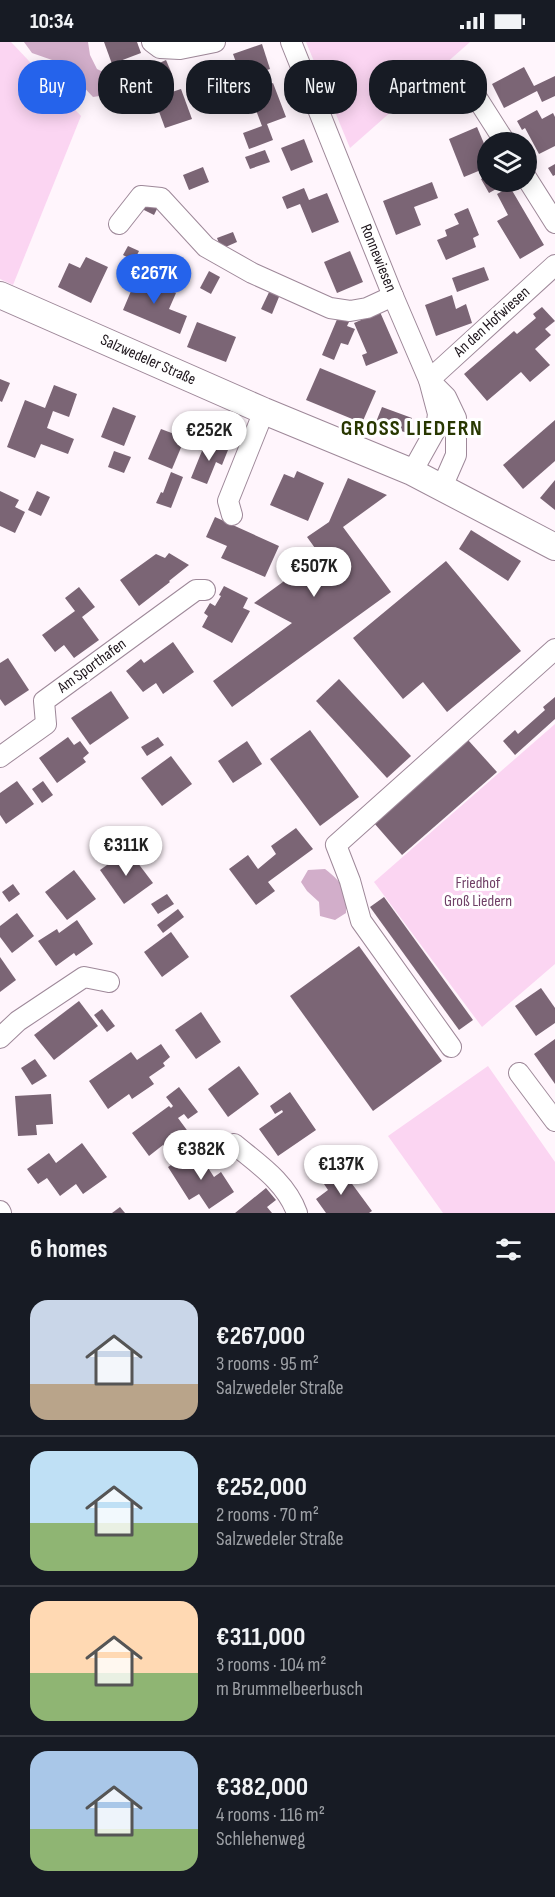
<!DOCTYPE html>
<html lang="en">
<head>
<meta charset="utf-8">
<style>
  body { margin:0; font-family:"Sofia Sans Condensed",sans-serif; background:#20242c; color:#f1f3f6; height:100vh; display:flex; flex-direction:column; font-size:22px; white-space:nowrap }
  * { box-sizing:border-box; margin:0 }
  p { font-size:20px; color:#9ea1a6 }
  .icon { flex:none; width:33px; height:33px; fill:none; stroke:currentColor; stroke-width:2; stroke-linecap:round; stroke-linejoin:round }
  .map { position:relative; height:1171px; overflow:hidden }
  .sheet { display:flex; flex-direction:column; background:#171b24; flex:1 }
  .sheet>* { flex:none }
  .banner { position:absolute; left:18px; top:18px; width:519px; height:54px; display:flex; gap:12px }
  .tools { position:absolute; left:477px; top:90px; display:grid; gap:12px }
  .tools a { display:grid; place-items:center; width:60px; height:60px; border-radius:50%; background:#171b24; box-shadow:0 3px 15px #0003; font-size:30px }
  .price { position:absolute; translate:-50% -51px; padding:0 14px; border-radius:21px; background:#fff; color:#222; font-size:20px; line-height:39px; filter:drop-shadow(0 2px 3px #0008) }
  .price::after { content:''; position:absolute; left:50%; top:36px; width:18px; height:14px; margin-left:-9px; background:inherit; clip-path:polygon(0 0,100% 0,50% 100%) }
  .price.active { background:#2563eb; color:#fff }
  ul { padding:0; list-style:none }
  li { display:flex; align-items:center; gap:18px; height:150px; padding:0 30px }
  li+li { border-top:2px solid #363941 }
  li span { display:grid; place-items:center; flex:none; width:168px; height:120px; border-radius:18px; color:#555 }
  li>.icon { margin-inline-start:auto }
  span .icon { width:72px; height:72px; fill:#fffc; stroke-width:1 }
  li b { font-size:26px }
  h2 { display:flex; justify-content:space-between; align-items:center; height:72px; padding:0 30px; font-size:26px }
  .chip { padding:0 21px; border-radius:24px; background:#171b24; box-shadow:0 3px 15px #0003; font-size:21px; line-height:54px }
  .chip.active { background:#2563eb; color:#fff }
  .status { display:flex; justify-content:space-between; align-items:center; height:42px; padding:0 30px; background:#171b24; direction:ltr }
  .status svg { height:16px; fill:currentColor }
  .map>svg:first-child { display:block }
</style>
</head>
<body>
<div class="status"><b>10:34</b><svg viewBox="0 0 49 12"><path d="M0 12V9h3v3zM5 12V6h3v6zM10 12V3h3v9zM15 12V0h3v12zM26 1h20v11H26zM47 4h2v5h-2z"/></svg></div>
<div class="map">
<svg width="555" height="1171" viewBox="0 0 555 1171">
  <rect width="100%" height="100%" fill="#fff5fc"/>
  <g fill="#fbd5f2">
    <path d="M0,0h11l70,74 -68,169 -13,-6z"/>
    <path d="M306,0h164l-120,106z"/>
    <path d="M555,682v240l-73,63 -108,-145z"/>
    <path d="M488,1024l67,96v51h-112l-55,-77z"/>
  </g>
  <g fill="#d2aeca">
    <path d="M24,0h64l2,13 7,14 8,4h14l2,10 -8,11 -20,3 -14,-15 -23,-14 -4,-8 -20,-7z"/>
    <path d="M325,827c18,14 22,21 21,44l-11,7 -15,-4 -1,-14 -12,-11 -6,-9 7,-12z"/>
  </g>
  <g fill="#7b6575">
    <path d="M104,0h33l4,11 -29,11z"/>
    <path d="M262,2l8,25 -28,10 -9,-25z"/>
    <path d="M166,18l6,14 -22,10 -6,-14z"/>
    <path d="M524,25l10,19 21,-10v20l-13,6 -5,-11 -33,17 -12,-24z"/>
    <path d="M273,41l13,34 -19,7 6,16 -24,9 -6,-16 19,-7 -13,-34z"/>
    <path d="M191,43l15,10 -5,7 -15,-10z"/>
    <path d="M181,47l11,30 -27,9 -11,-30z"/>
    <path d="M537,68l5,9 11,-6 2,4v29l-16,8 -14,-26 -3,2 -5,-9z"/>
    <path d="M477,85l11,26v14l-24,10 -15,-38z"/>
    <path d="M304,97l9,23 -22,9 -10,-23z"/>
    <path d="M265,108l5,12 -20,7 -5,-12z"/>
    <path d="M555,122v11l-2,1 -5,-8z"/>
    <path d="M203,125l6,15 -20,8 -6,-15z"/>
    <path d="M488,133v7h21l-20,11 -8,-14z"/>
    <path d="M432,140l6,16 -24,9 7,18 -25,10 -13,-34z"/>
    <path d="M510,145l34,58 -24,14 -23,-38 11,-6 -11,-21z"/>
    <path d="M304,146l5,12 18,-7 12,29 -27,11 -12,-29 -13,5 -5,-12z"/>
    <path d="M147,157l12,6 -5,10 -12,-6z"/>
    <path d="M468,166l11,27 -6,3 3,9 -30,13 -9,-20 10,-4 -2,-6 14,-6 -5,-10z"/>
    <path d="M233,190l4,10 -16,7 -4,-11z"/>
    <path d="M128,204l11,5 -5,10 -11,-6z"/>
    <path d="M350,209l13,31 -26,11 -13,-31z"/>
    <path d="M86,215l22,10 -17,36 -33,-16 11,-24 11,5z"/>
    <path d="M484,225l5,13 -32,12 -5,-14z"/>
    <path d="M209,229l11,6 -9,17 -11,-6z"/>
    <path d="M137,235l39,16 -7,16 18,7 -7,18 -57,-24z"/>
    <path d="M271,246l10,4 -9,22 -11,-5z"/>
    <path d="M452,253l4,14 10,-5 6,19 -36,13 -11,-31z"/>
    <path d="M542,265l13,14 -10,8 6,6 -16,14 15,16 -20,17 -9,-10 -34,29 -23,-27 50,-43 3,3 19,-16 -3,-4z"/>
    <path d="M380,270l18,41 -32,13 -4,-11 5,-2 -13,-30z"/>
    <path d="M338,275l11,5 -2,4 8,3 -7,16 -7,-2 -7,17 -12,-5z"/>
    <path d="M197,280l39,15 -10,25 -39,-15z"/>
    <path d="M320,326l56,23 -14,32 -56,-23z"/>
    <path d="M0,337l10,4 -8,19 -2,-1z"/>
    <path d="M54,343l23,9 -8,23 -16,-6 -6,17 27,11 -6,15 -27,-10 -6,14 -28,-11 18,-47 20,8z"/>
    <path d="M113,365l23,9 -12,30 -23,-9z"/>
    <path d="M382,365l30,11 -5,15 -31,-11z"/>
    <path d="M555,378v41l-32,28 -20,-24z"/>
    <path d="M161,387l24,9 -13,31 -24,-10z"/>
    <path d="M206,399l22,9 -6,15 -6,-3 -9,22 -16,-6z"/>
    <path d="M114,409l17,6 -7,16 -16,-6z"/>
    <path d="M297,429l27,12 -16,38 -38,-16 14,-31 10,4z"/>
    <path d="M171,430l12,5 -12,31 -15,-5 5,-11 2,1z"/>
    <path d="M348,436l39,17 -44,32 48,65 -159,115 -19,-26 79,-58 -38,-20 66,-48 -13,-18 22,-15z"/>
    <path d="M555,438v30l-15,-12z"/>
    <path d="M0,449l19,9 -4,7 10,5 -10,21 -15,-7z"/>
    <path d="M37,449l13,6 -9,19 -13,-6z"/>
    <path d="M215,475l64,29 -14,31 -44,-19 6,-12 -21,-9z"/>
    <path d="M471,488l50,31 -13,20 -49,-32z"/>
    <path d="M169,511l20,12 -20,16 1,1 -31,24 -19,-26 36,-26 9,4z"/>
    <path d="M446,519l75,90 -74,61 -24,-30 -20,17 -50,-61z"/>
    <path d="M224,544l24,12 -5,10 7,3 -18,32 -30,-16 6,-11 -4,-3 6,-10 5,3 6,-10 -2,-1z"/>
    <path d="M79,545l16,20 -13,10 17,23 -25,18 -10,-13 -9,7 -13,-17 33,-24 -10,-13z"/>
    <path d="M173,600l21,30 -31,22 -7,-11 -13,9 -17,-21 15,-12 3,4z"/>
    <path d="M8,616l21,32 -24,16 -5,-7v-36z"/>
    <path d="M339,637l72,77 -24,22 -71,-77z"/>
    <path d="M111,649l18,27 -39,27 -19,-27z"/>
    <path d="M555,655v22l-40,36 -12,-14 12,-11 3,4 27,-24 -2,-3z"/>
    <path d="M310,688l49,67 -39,29 -50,-67z"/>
    <path d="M68,695l6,8 6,-4 9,12 -6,5 3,4 -29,21 -18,-25z"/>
    <path d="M158,695l6,8 -17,11 -6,-9z"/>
    <path d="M468,698l29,32 -95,83 -28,-32z"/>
    <path d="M247,699l15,23 -29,19 -15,-22z"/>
    <path d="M171,714l21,28 -30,22 -21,-28z"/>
    <path d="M17,739l17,23 -28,20 -6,-9v-22z"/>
    <path d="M43,739l10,14 -11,8 -10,-14z"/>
    <path d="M296,786l17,21 -45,33 7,9 -19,14 -27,-36 19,-14 10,14 18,-15 -5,-8z"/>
    <path d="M128,808l25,33 -29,21 -24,-34z"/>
    <path d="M74,828l22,29 -29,21 -22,-28z"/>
    <path d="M13,842l7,10 -11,8 -7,-10z"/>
    <path d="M167,852l7,10 -16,10 -7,-10z"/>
    <path d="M384,855l89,123 -14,10 -89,-123z"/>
    <path d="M178,867l6,8 -21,16 -6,-8z"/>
    <path d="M17,871l17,23 -22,17 -12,-16v-11z"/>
    <path d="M77,878l16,24 -17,12 -2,-3 -18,13 -18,-25 19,-12 2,4z"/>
    <path d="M171,890l18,25 -27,20 -18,-25z"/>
    <path d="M359,904l83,115 -69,50 -83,-115z"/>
    <path d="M0,915l16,23 -16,12z"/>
    <path d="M541,946l14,20v15l-19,13 -21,-30z"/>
    <path d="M79,959l19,25 -44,34 -20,-25z"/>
    <path d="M102,967l13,17 -8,6 -13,-17z"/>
    <path d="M201,970l20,30 -25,17 -21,-29z"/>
    <path d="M555,997v45l-21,-30z"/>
    <path d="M161,1002l9,13 -7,6 2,3 -16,11 5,7 -22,15 -3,-5 -21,15 -19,-28 42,-29 6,8z"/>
    <path d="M35,1017l12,17 -15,9 -11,-17z"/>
    <path d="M239,1024l20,28 -31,23 -20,-28z"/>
    <path d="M179,1045l19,25 -10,7 -4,-5 -6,4 14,19 -23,17 -6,-9 -14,11 -17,-23 37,-27 2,2 2,-2 -7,-9z"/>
    <path d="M290,1050l26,38 -38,26 -19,-27 24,-17 -1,-2 -7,4 -5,-8z"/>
    <path d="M51,1052l2,30 -17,1 1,10 -19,1 -3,-40z"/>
    <path d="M82,1101l25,34 -24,17 -7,-10 -16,12 -13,-18 -9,6 -11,-15 22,-16 7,10z"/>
    <path d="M186,1113l5,9 10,-7 13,20 7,-5 13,20 -25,17 -10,-15 -10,6 -21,-33z"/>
    <path d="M337,1124l5,8 -8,6 3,4 10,-7 25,34 -3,2h-43l-10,-14 12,-9 -8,-12z"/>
    <path d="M266,1146l10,12 -9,7 5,6h-37z"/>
    <path d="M120,1165l5,6h-13z"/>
  </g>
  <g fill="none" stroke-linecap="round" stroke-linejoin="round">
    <g stroke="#9e8899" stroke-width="22">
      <g id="minor">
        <path d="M152,0l8,6 20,1 35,-7"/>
        <path d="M291,0l102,254 36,84 9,34 -2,15 -24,43"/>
        <path d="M475,53l30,47"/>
        <path d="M526,135l29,46"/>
        <path d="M119,182l22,-28 20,2 45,49 46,26 78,35 20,3 17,-3 26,-12"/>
        <path d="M429,338l126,-115"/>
        <path d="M433,342l13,13 10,21v37l-14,32"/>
        <path d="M232,473l-4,-14 36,-90"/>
        <path d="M0,715l46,-33 -2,-23 152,-111h9"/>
        <path d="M0,996l18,-17 66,-44 25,5"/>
        <path d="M451,1005l-90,-126 -11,-40 -14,-36 219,-196"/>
        <path d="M519,1031l36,48"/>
        <path d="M234,1102c24,20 52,38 63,69"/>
        <path d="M0,1169l1,2"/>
      </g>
    </g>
    <g stroke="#9e8899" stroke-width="28">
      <path id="major" d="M0,253l264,116 148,61 143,75"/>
    </g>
    <use href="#minor" stroke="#fff" stroke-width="20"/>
    <use href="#major" stroke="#fff" stroke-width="26"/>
  </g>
  <g text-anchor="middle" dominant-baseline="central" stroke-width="6" stroke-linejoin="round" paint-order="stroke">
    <g font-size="16" fill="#1d151b" stroke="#fff">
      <text transform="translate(378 216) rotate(68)">Ronnewiesen</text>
      <text transform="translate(492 280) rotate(-42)">An den Hofwiesen</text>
      <text transform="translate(148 318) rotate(24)">Salzwedeler Straße</text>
      <text transform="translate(92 624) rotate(-36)">Am Sporthafen</text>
    </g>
    <g font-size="16" fill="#704067" stroke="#fff">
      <text x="478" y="841">Friedhof<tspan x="478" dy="18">Groß Liedern</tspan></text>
    </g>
    <g font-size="22" font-weight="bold" letter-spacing="1.5" fill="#283700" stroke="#fff">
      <text x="412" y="386">GROSS LIEDERN</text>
    </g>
  </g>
</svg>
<div class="tools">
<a><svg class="icon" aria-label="layers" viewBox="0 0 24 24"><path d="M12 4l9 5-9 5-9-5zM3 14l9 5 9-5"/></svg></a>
</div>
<b class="price active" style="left:154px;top:263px">€267K</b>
<b class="price" style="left:209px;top:420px">€252K</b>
<b class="price" style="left:314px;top:556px">€507K</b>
<b class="price" style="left:126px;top:835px">€311K</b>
<b class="price" style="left:201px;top:1139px">€382K</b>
<b class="price" style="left:341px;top:1154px">€137K</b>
<div class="banner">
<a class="chip active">Buy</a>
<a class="chip">Rent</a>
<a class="chip">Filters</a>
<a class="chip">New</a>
<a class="chip">Apartment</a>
</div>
</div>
<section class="sheet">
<h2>6 homes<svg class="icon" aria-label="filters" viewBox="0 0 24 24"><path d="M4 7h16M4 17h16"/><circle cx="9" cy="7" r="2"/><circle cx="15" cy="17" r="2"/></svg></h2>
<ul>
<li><span style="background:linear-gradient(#c9d6e8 70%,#b9a48a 0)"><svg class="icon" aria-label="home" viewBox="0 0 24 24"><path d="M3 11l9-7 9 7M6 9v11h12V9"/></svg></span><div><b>€267,000</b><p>3 rooms · 95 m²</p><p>Salzwedeler Straße</p></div></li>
<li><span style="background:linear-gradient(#bfe0f5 60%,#8fb573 0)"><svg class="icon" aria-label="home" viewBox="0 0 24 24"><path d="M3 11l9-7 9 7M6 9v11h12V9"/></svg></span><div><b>€252,000</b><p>2 rooms · 70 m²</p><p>Salzwedeler Straße</p></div></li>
<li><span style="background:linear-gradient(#ffd9b3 60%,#8fb573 0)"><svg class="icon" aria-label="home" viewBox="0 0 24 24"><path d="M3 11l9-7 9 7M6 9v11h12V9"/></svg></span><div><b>€311,000</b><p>3 rooms · 104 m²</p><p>m Brummelbeerbusch</p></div></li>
<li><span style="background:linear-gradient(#a9c7e8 65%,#8fb573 0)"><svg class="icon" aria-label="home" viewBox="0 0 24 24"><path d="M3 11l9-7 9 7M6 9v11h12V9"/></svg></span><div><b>€382,000</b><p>4 rooms · 116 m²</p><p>Schlehenweg</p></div></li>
</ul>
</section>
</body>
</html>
